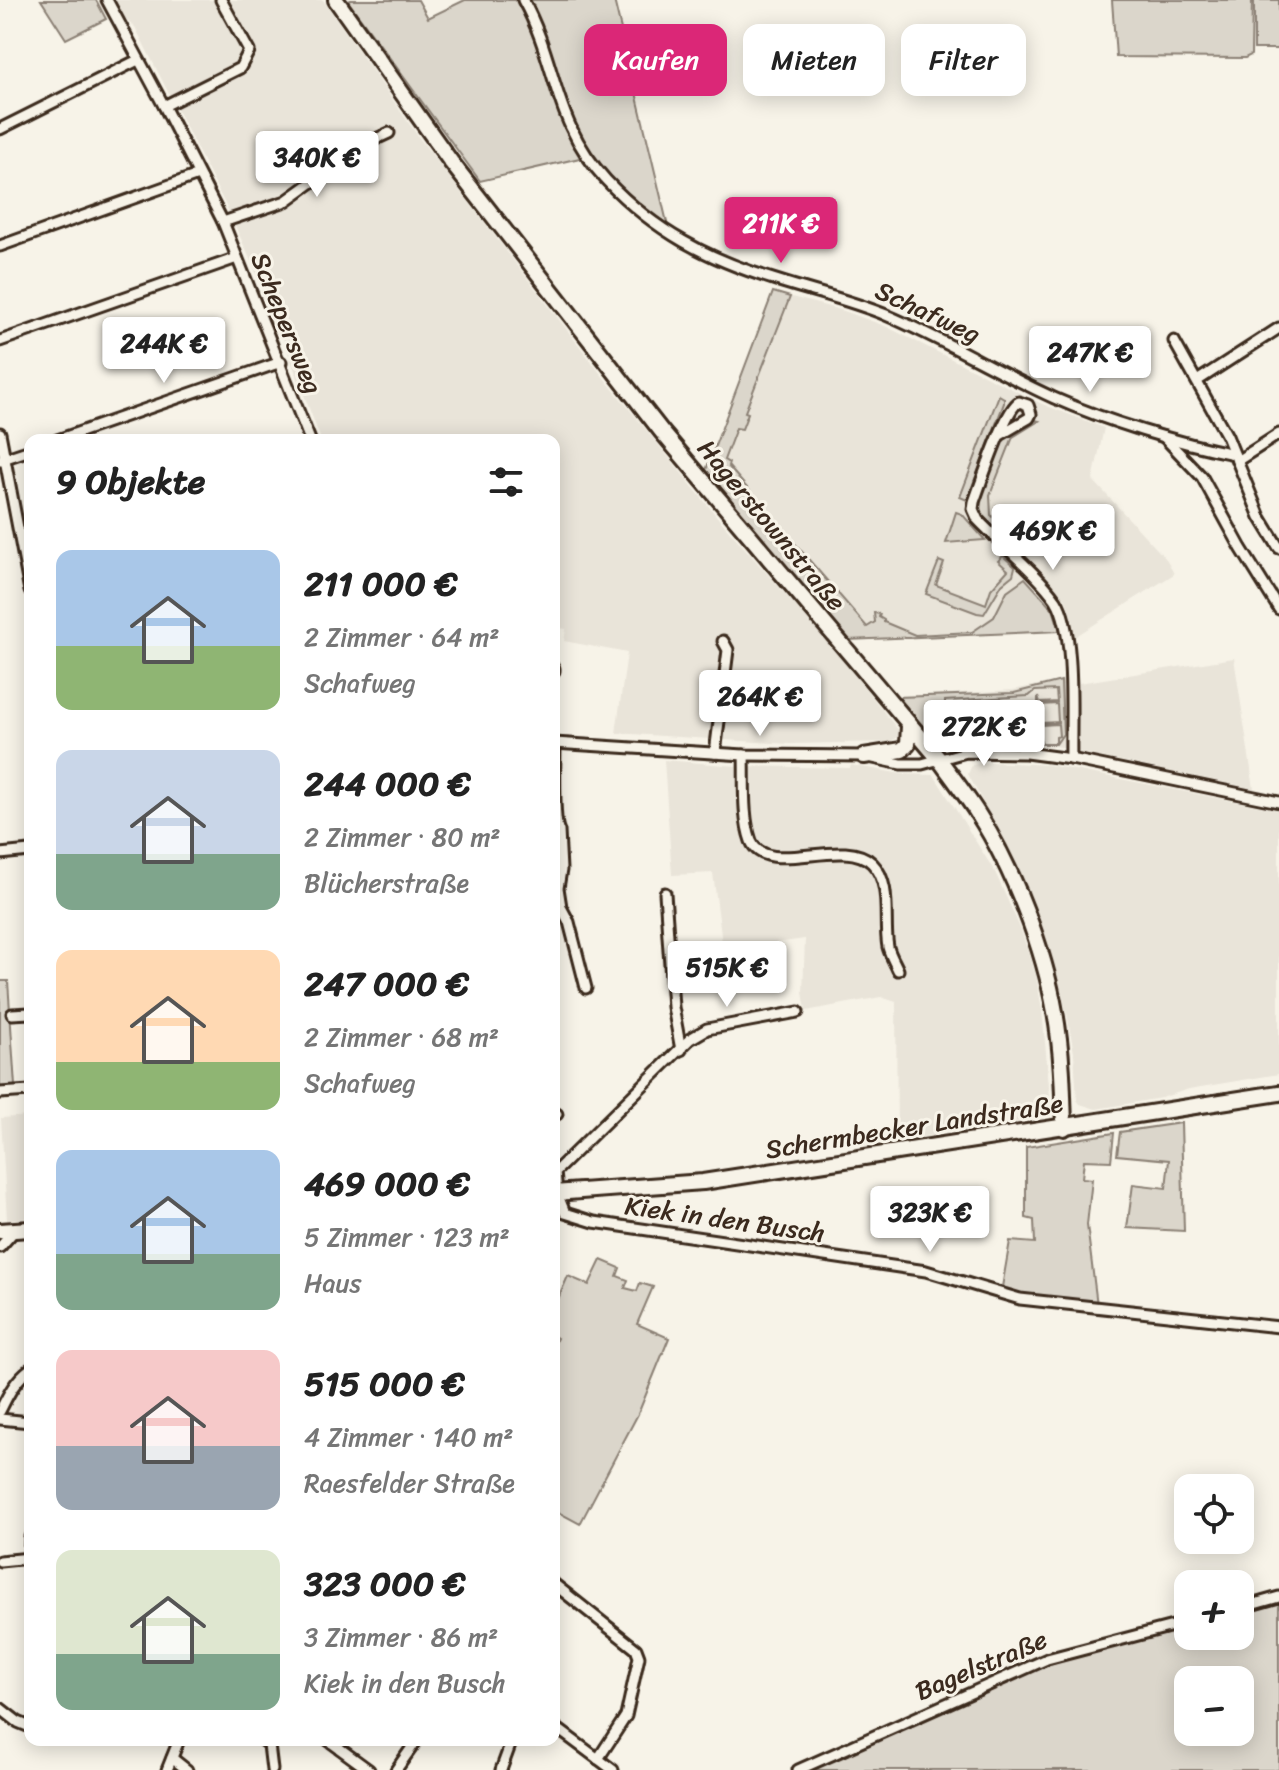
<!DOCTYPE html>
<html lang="de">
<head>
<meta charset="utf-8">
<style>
  body { margin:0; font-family:Sriracha,sans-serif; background:#f6f6f6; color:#222; height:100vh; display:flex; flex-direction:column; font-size:30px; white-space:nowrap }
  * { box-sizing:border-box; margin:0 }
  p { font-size:26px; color:#767676 }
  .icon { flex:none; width:44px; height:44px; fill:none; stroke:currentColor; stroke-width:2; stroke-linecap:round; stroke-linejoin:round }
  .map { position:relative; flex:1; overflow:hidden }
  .panel { position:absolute; left:24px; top:434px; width:536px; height:1312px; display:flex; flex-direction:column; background:#fff; border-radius:16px; box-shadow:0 4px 20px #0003 }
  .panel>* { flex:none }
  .hud { position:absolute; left:584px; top:24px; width:574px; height:72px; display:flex; gap:16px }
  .controls { position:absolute; left:1174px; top:1474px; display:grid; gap:16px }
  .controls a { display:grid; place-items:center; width:80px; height:80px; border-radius:16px; background:#fff; box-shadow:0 4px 20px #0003; font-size:40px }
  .price { position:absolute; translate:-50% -68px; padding:0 18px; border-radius:8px; background:#fff; color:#222; font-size:26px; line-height:52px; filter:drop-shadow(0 2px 4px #0008) }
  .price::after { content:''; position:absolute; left:50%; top:48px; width:24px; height:18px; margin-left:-12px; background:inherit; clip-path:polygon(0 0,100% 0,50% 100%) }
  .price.current { background:#db2777; color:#fff }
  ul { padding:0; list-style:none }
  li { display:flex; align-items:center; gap:24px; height:200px; padding:0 32px }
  li span { display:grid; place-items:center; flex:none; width:224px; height:160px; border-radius:16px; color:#555 }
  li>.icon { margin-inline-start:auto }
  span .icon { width:96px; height:96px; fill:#fffc; stroke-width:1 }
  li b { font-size:34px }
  h2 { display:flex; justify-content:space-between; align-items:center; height:96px; padding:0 32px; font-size:34px }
  .pill { padding:0 28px; border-radius:16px; background:#fff; box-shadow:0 4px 20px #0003; font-size:28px; line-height:72px }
  .pill.current { background:#db2777; color:#fff }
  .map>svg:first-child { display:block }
</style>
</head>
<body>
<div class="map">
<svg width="1279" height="1770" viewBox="0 0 1279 1770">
  <rect width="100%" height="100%" fill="#f7f3e8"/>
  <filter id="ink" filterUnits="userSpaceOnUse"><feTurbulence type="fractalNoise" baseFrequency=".0125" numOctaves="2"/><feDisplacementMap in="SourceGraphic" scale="16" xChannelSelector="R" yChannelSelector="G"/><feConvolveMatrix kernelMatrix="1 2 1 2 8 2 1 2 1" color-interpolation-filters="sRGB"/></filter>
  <g filter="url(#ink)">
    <g fill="#e9e4d9">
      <path d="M115,0h208l97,139 188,244 111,136 118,134 62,78 -1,6 -8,5 -100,2 -174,-11 11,-80 -63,-12 2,-12 -12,-2v-187h-233l-53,-141 -40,-89 -93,-183 -12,-11z"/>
      <path d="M773,292l71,19 41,15 157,78 62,24 -11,52 74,80 7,14 -101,64 -3,-26 -4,-12 -27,-32 -32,23 -13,26 -22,15 -120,6 -146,-168z"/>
      <path d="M1234,658l20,131 -191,-40v-2l-87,-7 -36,5 -42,-48 115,-7 65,-13 1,6z"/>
      <path d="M664,760l73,6 113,2 1,-3 51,9 32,1 61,97 26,58 15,45 6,35 8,86 -2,14 -6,6 -14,4 -131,21 -1,-139 -15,-5 -75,14 -3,-19 2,-53 -82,11 -10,-77 -41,2z"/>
      <path d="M990,762l59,3 230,45v264l-90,15 -28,9 -65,11 -16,-5 -3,-4 -3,-47 -7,-39 -21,-75 -25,-65 -53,-100 4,-9z"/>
      <path d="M30,1116v102l-23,2 -6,-102z"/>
    </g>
    <g fill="#dbd6cb" stroke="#8b8074" stroke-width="2" fill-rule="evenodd">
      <path d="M41,0h55l10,19 -40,20z"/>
      <path d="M351,0h67l10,18 37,-18h55l11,20 53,137 -104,24 -132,-180z"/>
      <path d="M525,0h89l55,231c-29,-23 -60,-47 -81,-76 -28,-38 -46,-110 -63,-155z"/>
      <path d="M1112,0h140l-1,55 -6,3 -129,-1z"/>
      <rect x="1254" y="0" width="25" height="49"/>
      <path d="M773,292l17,5 -45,115 3,1 -6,16 -6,-1 -12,32 5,3 -1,3 139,161 8,-5 -1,-9 6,1 -1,3 5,3v2l31,13 57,-3 22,-15 13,-26 18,-13 28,31 7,22 -213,9 -141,-170z"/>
      <path d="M999,395l5,3v5l-37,97 -7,-3z"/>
      <path d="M1035,420l4,1 -26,16 -23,58 1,20 11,10 -8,6 -14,-19 2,-19 18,-48 7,-9 21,-10z"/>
      <path d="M956,512l6,2 23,26 -39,3z"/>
      <path d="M1003,556l12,11 -2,8 -11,9 -18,30 -7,-1 -51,-19 13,-33 5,2 -8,22 50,19 5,-15 17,-19 -10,-9z"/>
      <path d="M1061,681l2,53 -7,10h-17l1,-6 2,5h14v-6l3,-1 -1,-12 -17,1 -2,5 -1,-13 3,6 17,-1 -1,-18 -17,1 -2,6v-14l2,6 17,-1 -1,-12 -21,1 -6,5 -84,5v19h10l2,2 -4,3 6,9 7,-2v6h17l1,-6h2l1,6 17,-1v-6h2l1,6 17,-1 1,-6h3l1,13 -53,-3 -39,5 -39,-48 116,-4z"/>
      <path d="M0,981h8l7,105 -15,1z"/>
      <path d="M1181,1123l3,108 -57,-3 6,-44 33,4 3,-28 -52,-5 3,-23z"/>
      <path d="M1114,1133l-3,28 -27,-1 -2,18 10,1 -5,46 10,80 -96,-12 9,-52 25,2 -1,-23 -8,-2v-71z"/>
      <path d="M601,1260l19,8 -3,8 11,4 -3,8 12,3 3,-8 13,4 -16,37 32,14 -31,76 -58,110 -26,-14v-166l3,-6 -3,-2v-28l14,-32 21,9z"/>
      <path d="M1279,1602v168h-473l223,-98 50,-17 109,-29v10h52v-24zM1188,1680h52v52h-52z"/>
    </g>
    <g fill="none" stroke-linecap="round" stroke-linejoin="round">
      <g stroke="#3b2a1e" stroke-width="15">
        <g id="street">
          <path d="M107,0l57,106 59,116 87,218"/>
          <path d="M523,0c35,63 29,122 83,180 49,52 102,79 170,100 37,12 74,20 110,35 57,24 111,57 168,83 52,23 124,45 180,56"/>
          <path d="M164,106l76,-38 9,-17 -28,-51"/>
          <path d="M0,129l138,-69"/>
          <path d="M223,222l63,-21 29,-21 7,-16 67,-31"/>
          <path d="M0,246l198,-71"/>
          <path d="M0,341l237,-83"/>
          <path d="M1174,341l53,95 33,81 19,31"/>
          <path d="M1197,381l82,-53"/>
          <path d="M0,433l30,158"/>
          <path d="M1000,435l29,-17 2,-4 -3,-9 -9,-3c-14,7 -38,81 -45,100l-1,7 5,11c23,24 60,54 78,80 20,32 14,119 15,159"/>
          <path d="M1164,437l38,40 39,71 38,61"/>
          <path d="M57,440l224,-78"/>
          <path d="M0,460l30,-10"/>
          <path d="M1237,461l42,-27"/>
          <path d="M554,668v3"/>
          <path d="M554,743l190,12 120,1 37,8h21l44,-12 60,1 45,6 208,43"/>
          <path d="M555,743c0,17 -2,78 4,88l2,39 -3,18 3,19 8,15 17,66"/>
          <path d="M715,753l13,-103 -5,-9"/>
          <path d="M744,755c1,26 -2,61 7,86 15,37 93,-6 121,22 21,21 11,58 16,84 2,8 7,16 10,23"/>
          <path d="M0,854l30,-3"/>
          <path d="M665,893l8,114 8,43"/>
          <path d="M798,1012l-91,17 -17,10 -135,133 2,21 8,20 29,9 332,49 94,28 259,28"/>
          <path d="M12,1014l18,-1"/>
          <path d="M0,1093l30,-2"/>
          <path d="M554,1114h3"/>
          <path d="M0,1247l15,-17"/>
          <path d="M0,1411c8,-16 15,-31 30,-42"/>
          <path d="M0,1419l30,3"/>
          <path d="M29,1558l1,-21"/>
          <path d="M0,1561l30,-3"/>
          <path d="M554,1584l82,65 3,8 -13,59 -28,43"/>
          <path d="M1240,1608l39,-11"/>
          <path d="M0,1708l18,14 12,5"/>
          <path d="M554,1726l59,44"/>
          <path d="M263,1740l6,5 3,25"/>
          <path d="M328,1740l41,30"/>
          <path d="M172,1758l15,12"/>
          <path d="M167,1770l12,-30"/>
          <path d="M396,1770l21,-30"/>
          <path d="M501,1770l11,-30"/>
          <path d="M798,1770l249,-111 141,-37"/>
        </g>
      </g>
      <g stroke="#3b2a1e" stroke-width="20">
        <g id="primary">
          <path d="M336,0l115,162 211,270 277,327c13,18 27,36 39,55 35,54 66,135 77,198 7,38 8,77 9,116"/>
          <path d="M864,756l38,-6 6,-6 1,-18"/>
          <path d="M554,1193l149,-11 576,-89"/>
          <path d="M0,1231l30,-2"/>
        </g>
      </g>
      <use href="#street" stroke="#f7f3e8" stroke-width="9"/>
      <use href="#primary" stroke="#f7f3e8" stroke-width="14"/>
    </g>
  </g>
  <g text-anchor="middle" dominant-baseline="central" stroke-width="6" stroke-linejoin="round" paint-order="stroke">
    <g font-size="26" fill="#3b2a1e" stroke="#f7f3e8">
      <text transform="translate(928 312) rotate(25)">Schafweg</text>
      <text transform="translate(287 323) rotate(68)">Schepersweg</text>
      <text transform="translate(772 525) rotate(50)">Hagerstownstraße</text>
      <text transform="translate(914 1126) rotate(-9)">Schermbecker Landstraße</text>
      <text transform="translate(725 1219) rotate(8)">Kiek in den Busch</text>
      <text transform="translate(981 1665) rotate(-23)">Bagelstraße</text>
    </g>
  </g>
</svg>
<div class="controls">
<a><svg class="icon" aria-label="locate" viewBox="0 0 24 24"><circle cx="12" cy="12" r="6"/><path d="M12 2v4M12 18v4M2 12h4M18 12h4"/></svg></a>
<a>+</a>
<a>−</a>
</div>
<b class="price" style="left:317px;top:199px">340K €</b>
<b class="price current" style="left:781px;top:265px">211K €</b>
<b class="price" style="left:164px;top:385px">244K €</b>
<b class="price" style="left:1090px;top:394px">247K €</b>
<b class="price" style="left:1053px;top:572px">469K €</b>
<b class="price" style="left:760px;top:738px">264K €</b>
<b class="price" style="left:984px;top:768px">272K €</b>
<b class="price" style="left:727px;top:1009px">515K €</b>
<b class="price" style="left:930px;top:1254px">323K €</b>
<div class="hud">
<a class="pill current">Kaufen</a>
<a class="pill">Mieten</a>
<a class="pill">Filter</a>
</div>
<section class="panel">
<h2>9 Objekte<svg class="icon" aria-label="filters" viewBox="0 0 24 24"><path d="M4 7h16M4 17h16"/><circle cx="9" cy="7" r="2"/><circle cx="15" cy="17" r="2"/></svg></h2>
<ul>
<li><span style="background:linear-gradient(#a9c7e8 60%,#8fb573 0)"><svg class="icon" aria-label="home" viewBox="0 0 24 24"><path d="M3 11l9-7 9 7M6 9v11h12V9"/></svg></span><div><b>211 000 €</b><p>2 Zimmer · 64 m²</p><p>Schafweg</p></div></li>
<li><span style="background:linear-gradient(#c9d6e8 65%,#7fa58c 0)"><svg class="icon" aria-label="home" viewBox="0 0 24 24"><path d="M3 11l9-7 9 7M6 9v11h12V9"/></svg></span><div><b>244 000 €</b><p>2 Zimmer · 80 m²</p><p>Blücherstraße</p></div></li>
<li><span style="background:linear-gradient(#ffd9b3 70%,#8fb573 0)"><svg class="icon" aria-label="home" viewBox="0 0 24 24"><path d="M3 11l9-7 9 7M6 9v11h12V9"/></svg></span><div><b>247 000 €</b><p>2 Zimmer · 68 m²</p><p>Schafweg</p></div></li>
<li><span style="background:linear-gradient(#a9c7e8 65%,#7fa58c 0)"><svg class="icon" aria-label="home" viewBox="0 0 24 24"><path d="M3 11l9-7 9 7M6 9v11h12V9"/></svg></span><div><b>469 000 €</b><p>5 Zimmer · 123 m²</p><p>Haus</p></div></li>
<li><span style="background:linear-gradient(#f6c9c9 60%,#9aa5b1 0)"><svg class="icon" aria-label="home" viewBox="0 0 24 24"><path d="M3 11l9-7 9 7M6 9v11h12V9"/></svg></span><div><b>515 000 €</b><p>4 Zimmer · 140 m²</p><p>Raesfelder Straße</p></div></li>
<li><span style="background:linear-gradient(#dfe7d0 65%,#7fa58c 0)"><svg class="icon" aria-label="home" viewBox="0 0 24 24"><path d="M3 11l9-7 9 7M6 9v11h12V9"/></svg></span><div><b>323 000 €</b><p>3 Zimmer · 86 m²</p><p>Kiek in den Busch</p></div></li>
</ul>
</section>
</div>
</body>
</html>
